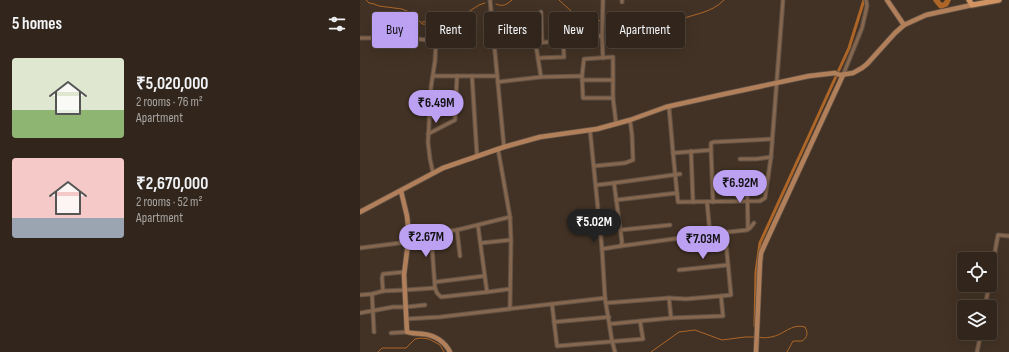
<!DOCTYPE html>
<html lang="en">
<head>
<meta charset="utf-8">
<style>
  body { margin:0; font-family:"Sofia Sans Condensed",sans-serif; background:#3a2e25; color:#f1f3f6; height:100vh; display:flex; flex-direction:column; font-size:15px; white-space:nowrap }
  * { box-sizing:border-box; margin:0 }
  p { font-size:13px; color:#a8a5a3 }
  .icon { flex:none; width:22px; height:22px; fill:none; stroke:currentColor; stroke-width:2; stroke-linecap:round; stroke-linejoin:round }
  .map { position:relative; flex:1; overflow:hidden }
  .side { display:flex; flex-direction:column; background:#32261c; width:360px }
  .side>* { flex:none }
  .top-card { position:absolute; left:12px; top:12px; width:380px; height:36px; display:flex; gap:8px }
  .fabs { position:absolute; left:597px; top:252px; display:grid; gap:8px }
  .fabs a { display:grid; place-items:center; width:40px; height:40px; border-radius:4px; background:#32261c; box-shadow:0 4px 16px #0002,0 0 0 1px #4d433b; font-size:20px }
  .price { position:absolute; translate:-50% -34px; padding:0 9px; border-radius:14px; background:#bca0f2; color:#111; font-size:13px; line-height:26px; filter:drop-shadow(0 1px 2px #0008) }
  .price::after { content:''; position:absolute; left:50%; top:24px; width:12px; height:9px; margin-left:-6px; background:inherit; clip-path:polygon(0 0,100% 0,50% 100%) }
  .price.current { background:#222; color:#fff }
  ul { padding:0; list-style:none }
  li { display:flex; align-items:center; gap:12px; height:100px; padding:0 12px }
  li span { display:grid; place-items:center; flex:none; width:112px; height:80px; border-radius:4px; color:#555 }
  li>.icon { margin-inline-start:auto }
  span .icon { width:48px; height:48px; fill:#fffc; stroke-width:1 }
  li b { font-size:17px }
  h2 { display:flex; justify-content:space-between; align-items:center; height:48px; padding:0 12px; font-size:17px }
  .chip { padding:0 14px; border-radius:4px; background:#32261c; box-shadow:0 4px 16px #0002,0 0 0 1px #4d433b; font-size:14px; line-height:36px }
  .chip.current { background:#bca0f2; color:#111 }
  main { display:flex; flex:1; min-height:0 }
  .map>svg:first-child { display:block }
</style>
</head>
<body>
<main>
<section class="side">
<h2>5 homes<svg class="icon" aria-label="filters" viewBox="0 0 24 24"><path d="M4 7h16M4 17h16"/><circle cx="9" cy="7" r="2"/><circle cx="15" cy="17" r="2"/></svg></h2>
<ul>
<li><span style="background:linear-gradient(#dfe7d0 65%,#8fb573 0)"><svg class="icon" aria-label="home" viewBox="0 0 24 24"><path d="M3 11l9-7 9 7M6 9v11h12V9"/></svg></span><div><b>₹5,020,000</b><p>2 rooms · 76 m²</p><p>Apartment</p></div></li>
<li><span style="background:linear-gradient(#f6c9c9 75%,#9aa5b1 0)"><svg class="icon" aria-label="home" viewBox="0 0 24 24"><path d="M3 11l9-7 9 7M6 9v11h12V9"/></svg></span><div><b>₹2,670,000</b><p>2 rooms · 52 m²</p><p>Apartment</p></div></li>
</ul>
</section>
<div class="map">
<svg width="649" height="352" viewBox="0 0 649 352">
  <rect width="100%" height="100%" fill="#423225"/>
  <g fill="none" stroke-linecap="round" stroke-linejoin="round">
    <g stroke="#ad6627" stroke-width="1">
      <path d="M6,0l3,3 5,1 5,2 23,3 10,4 10,11c10,1 14,-3 22,-5 7,-1 13,-1 20,-3l1,-2 14,-9 6,-2"/>
      <path d="M199,0l23,21 6,1 16,-2 15,1 7,-2 3,1 4,1 10,9 5,2h7l8,-6 3,-5h4l4,1c17,-8 37,-8 50,-22"/>
      <path d="M136,4c7,3 10,1 16,-4"/>
      <path d="M62,22l6,-1 4,2"/>
      <path d="M398,337c4,1 9,1 13,0 13,-2 20,-14 34,-10 3,6 3,10 -3,14h-9l-6,11"/>
      <path d="M18,352l4,-4h24l9,-9 6,-1 8,1 11,6 4,7"/>
      <path d="M291,352l28,-20 16,-2 27,10 23,-3h9"/>
    </g>
    <path stroke="#ad6627" stroke-width="3" d="M395,326l1,-54 4,-29 89,-195 15,-48"/>
    <path stroke="#ad6627" stroke-width="5.5" d="M576,0l5,6 5,-2 2,-4"/>
    <g stroke="#605144" stroke-width="5">
      <g id="street">
        <path d="M130,0l14,147"/>
        <path d="M262,2v-2"/>
        <path d="M181,12l1,30"/>
        <path d="M242,36l1,-36"/>
        <path d="M0,38h48l28,3"/>
        <path d="M178,58l26,-1 -1,-16"/>
        <path d="M483,75l19,-47 5,-22 -1,-6"/>
        <path d="M73,76h64"/>
        <path d="M112,76l5,80"/>
        <path d="M222,76l2,-17 29,-2v41"/>
        <path d="M181,77l-5,-31 1,-3 33,-3 12,-3 20,-1 1,22"/>
        <path d="M222,80h31"/>
        <path d="M138,82l43,-5 41,-1 1,22h30l3,25"/>
        <path d="M309,107l4,46 38,-3 2,52"/>
        <path d="M230,130l12,119 3,49 7,43 3,11"/>
        <path d="M68,134l27,-14 2,-44"/>
        <path d="M138,149l12,68 1,23 -1,69"/>
        <path d="M351,150v-7l3,-1 58,-3"/>
        <path d="M331,151l2,51"/>
        <path d="M313,153l4,40"/>
        <path d="M380,159h16l15,-2"/>
        <path d="M234,166l31,-3 8,-3 -1,-25 -2,-15"/>
        <path d="M73,173l-3,-14 -2,-17 3,-55 4,-26 1,-20 3,-1h21"/>
        <path d="M373,177l14,2 2,-1h19"/>
        <path d="M387,179l1,50"/>
        <path d="M254,183l66,-9"/>
        <path d="M237,185l17,-2 8,59 -1,4 -19,3"/>
        <path d="M256,200l61,-7 1,9 82,-1 5,-3 6,-41 12,-157"/>
        <path d="M347,202l3,32"/>
        <path d="M97,230l3,26"/>
        <path d="M260,230l50,-5"/>
        <path d="M71,233l4,55 2,5 4,4 46,-5 -9,-66"/>
        <path d="M49,235l48,-5 53,-13"/>
        <path d="M121,243l30,-3"/>
        <path d="M261,246l89,-12 37,-4 3,-2 4,-5"/>
        <path d="M0,248l48,-6"/>
        <path d="M319,270l49,-5"/>
        <path d="M630,279l8,-44 11,1"/>
        <path d="M75,282l49,-6"/>
        <path d="M23,291l-1,-13 1,-4 21,-2"/>
        <path d="M127,292l23,-3"/>
        <path d="M12,294l2,38"/>
        <path d="M0,295l12,-1 11,-3 22,-1 30,-2"/>
        <path d="M361,296l10,-1 -6,-62"/>
        <path d="M309,298l17,1 35,-3 2,20 -52,2"/>
        <path d="M246,303l63,-5 2,20 -61,6"/>
        <path d="M192,304l53,-6"/>
        <path d="M625,307l4,-22"/>
        <path d="M0,313l33,-6h13l19,-2"/>
        <path d="M46,319l34,-2 112,-13 5,42 86,-7 -3,-18"/>
        <path d="M194,322l55,-5"/>
        <path d="M31,333l16,-1"/>
        <path d="M617,352l4,-19"/>
      </g>
    </g>
    <g stroke="#605144" stroke-width="6">
      <g id="secondary">
        <path d="M527,0l17,25"/>
        <path d="M41,191l6,25 2,19 -5,40 3,57c5,2 11,1 16,2 12,1 22,8 27,18"/>
        <path d="M0,212l83,-44 61,-21 36,-10 57,-8 33,-9 36,-13 54,-12 89,-19 26,-3 5,2 13,-2 9,-5 5,-4 28,-31 9,-8 22,-10 9,-2 37,-8"/>
        <path d="M396,352l4,-90 1,-9 4,-9 78,-169"/>
      </g>
    </g>
    <g stroke="#605144" stroke-width="7">
      <path id="primary" d="M609,0l3,5 27,-5"/>
    </g>
    <use href="#street" stroke="#85664e" stroke-width="3"/>
    <use href="#secondary" stroke="#b17f5a" stroke-width="4.5"/>
    <use href="#primary" stroke="#d29362" stroke-width="5"/>
  </g>
</svg>
<div class="fabs">
<a><svg class="icon" aria-label="locate" viewBox="0 0 24 24"><circle cx="12" cy="12" r="6"/><path d="M12 2v4M12 18v4M2 12h4M18 12h4"/></svg></a>
<a><svg class="icon" aria-label="layers" viewBox="0 0 24 24"><path d="M12 4l9 5-9 5-9-5zM3 14l9 5 9-5"/></svg></a>
</div>
<b class="price" style="left:76px;top:124px">₹6.49M</b>
<b class="price" style="left:380px;top:204px">₹6.92M</b>
<b class="price current" style="left:234px;top:243px">₹5.02M</b>
<b class="price" style="left:66px;top:258px">₹2.67M</b>
<b class="price" style="left:343px;top:260px">₹7.03M</b>
<div class="top-card">
<a class="chip current">Buy</a>
<a class="chip">Rent</a>
<a class="chip">Filters</a>
<a class="chip">New</a>
<a class="chip">Apartment</a>
</div>
</div>
</main>
</body>
</html>
